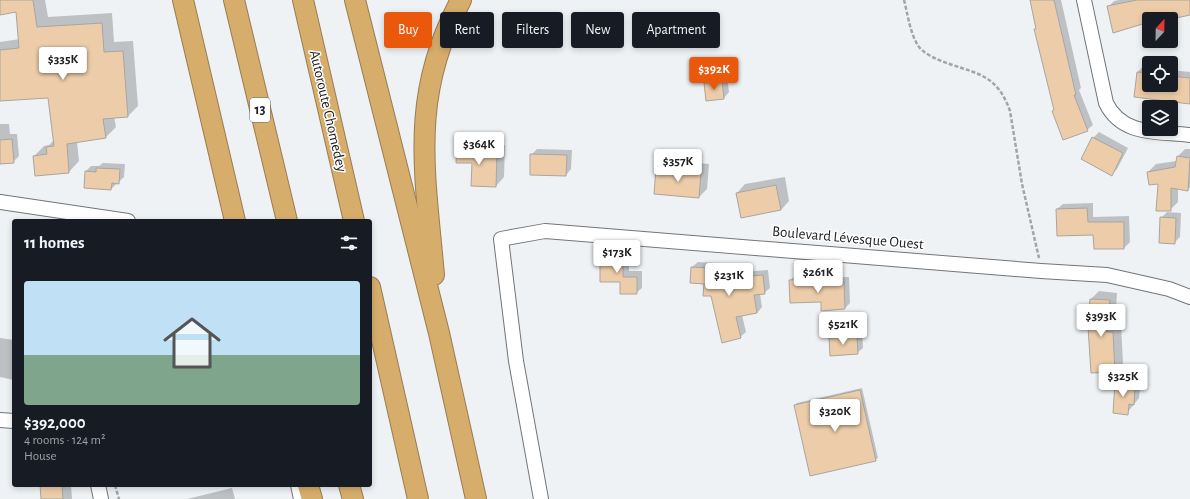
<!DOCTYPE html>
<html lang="en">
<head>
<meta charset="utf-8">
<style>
  body { margin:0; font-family:"Alegreya Sans",sans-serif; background:#20242c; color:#f1f3f6; height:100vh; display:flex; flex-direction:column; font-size:15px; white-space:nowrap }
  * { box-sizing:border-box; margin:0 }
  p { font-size:13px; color:#9ea1a6 }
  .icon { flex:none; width:22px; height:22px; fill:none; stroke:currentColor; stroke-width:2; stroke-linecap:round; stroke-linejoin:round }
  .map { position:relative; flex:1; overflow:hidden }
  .details { position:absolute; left:12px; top:219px; width:360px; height:268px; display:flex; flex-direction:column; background:#171b24; border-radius:4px; box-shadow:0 2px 6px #0003 }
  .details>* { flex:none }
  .hud { position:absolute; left:384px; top:12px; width:380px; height:36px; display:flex; gap:8px }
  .needle { width:26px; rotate:22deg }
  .tools { position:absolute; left:1142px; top:12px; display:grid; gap:8px }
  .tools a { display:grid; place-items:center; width:36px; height:36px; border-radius:4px; background:#171b24; box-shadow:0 2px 6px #0003; font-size:20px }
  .price { position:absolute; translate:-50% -34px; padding:0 9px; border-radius:4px; background:#fff; color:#222; font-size:13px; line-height:26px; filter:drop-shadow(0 1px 2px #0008) }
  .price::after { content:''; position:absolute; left:50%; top:24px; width:12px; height:9px; margin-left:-6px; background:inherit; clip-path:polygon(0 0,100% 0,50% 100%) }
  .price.current { background:#ea580c; color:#fff }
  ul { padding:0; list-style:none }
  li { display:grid; align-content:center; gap:8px; height:212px; padding:0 12px }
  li+li { border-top:1px solid #363941 }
  li span { display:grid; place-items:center; height:124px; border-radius:4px; color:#555 }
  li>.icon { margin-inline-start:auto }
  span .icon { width:72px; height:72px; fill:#fffc; stroke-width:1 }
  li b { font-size:17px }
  h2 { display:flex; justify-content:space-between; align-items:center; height:48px; padding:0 12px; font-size:17px }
  .pill { padding:0 14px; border-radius:4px; background:#171b24; box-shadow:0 2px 6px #0003; font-size:14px; line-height:36px }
  .pill.current { background:#ea580c; color:#fff }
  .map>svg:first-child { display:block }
</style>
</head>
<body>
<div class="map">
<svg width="1190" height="499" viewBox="0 0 1190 499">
  <rect width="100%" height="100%" fill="#eef2f5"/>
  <g fill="#0003">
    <path d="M0,0h45l3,17 64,-4 2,29 19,-1 5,65 -10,10 -14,1 2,10 -10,10 -29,5 2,19 -10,11 -33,3 -2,-19 10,-10 5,-1 5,-5 -5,-43 -49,3v-58l20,-3 -3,-28 -17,3z"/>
    <path d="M1031,0h30l20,88 -2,2 14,35 -6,5 -32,-21 -20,-79 2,-2z"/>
    <path d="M1119,0h71v14l-41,5v3l-35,10 -6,-25 6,-6z"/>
    <path d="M1143,66l6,1v18h22v-15l19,2v31l-55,-7 3,-24z"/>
    <path d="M727,75l2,17 -5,6 -19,-15 6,-5z"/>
    <path d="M0,124h9l1,10h7l2,22 -6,6 -13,1z"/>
    <path d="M1099,132l29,16 -11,21 -5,5 -19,-36z"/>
    <path d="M466,138h16v6l23,1 -1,32 -8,9 -38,-40z"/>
    <path d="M537,149l35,1 -1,19 -5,6 -35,-20z"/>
    <path d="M1185,149h5v38l-2,3 -10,-2v14l-8,8 -11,-28 -11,-10 8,-8 21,-3 1,-5z"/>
    <path d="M666,160l43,4 -2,25 -8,8 -42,-28z"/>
    <path d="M103,163l22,1 -1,13 -13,12 -25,-18 5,-5h8z"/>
    <path d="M785,177l4,24 -8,9 -39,7 -5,-24 8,-9z"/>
    <path d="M1093,203v14l36,-1 1,26 -6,6 -30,-14 -37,-25 6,-5z"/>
    <path d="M1167,212l14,1 -1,24 -6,6 -13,-25z"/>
    <path d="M607,251h22v20h13v17l-6,5 -15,-12 -20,-24z"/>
    <path d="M698,262l35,2v9l35,-3 2,18 -6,5 -4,1 2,13 -5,6 -15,2 4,17 -6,5 -35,-54 -13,-16z"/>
    <path d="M810,274v4l39,-1 1,26 -5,5 -23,-8 -32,-19 5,-6z"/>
    <path d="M1099,291l18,2 -2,32h6l2,38 -8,8 -23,1 -3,-45 2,-28z"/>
    <path d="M862,332l1,16 -6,5 -27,-14 6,-6z"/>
    <path d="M0,338l14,2v40l-14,-3z"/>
    <path d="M1122,377l19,1 -2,20 -12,15 -11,-31z"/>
    <path d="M862,388l16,70 -3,2 -80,-55 2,-2z"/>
    <path d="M41,485h30l1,14h-30z"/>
    <path d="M134,485h10l-10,2z"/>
    <path d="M232,488l3,11h-48z"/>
  </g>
  <g fill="#edcda9" stroke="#a8a5a1">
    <path d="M0,0h33l4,27 65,-4 2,29 19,-1 5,66 -25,2 3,19 -39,6 2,29 -34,3 -2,-20 14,-2 -1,-7 8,-1 -6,-48 -48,3v-51l19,-2 -3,-36 -16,3z"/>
    <path d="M1030,0h24l22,95h-2l14,36 -25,9 -11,-29 2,-1 -20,-81h2z"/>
    <path d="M1137,0h53v15l-14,3v-2l-13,3h-14v3l-36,11 -6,-27z"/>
    <path d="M1137,72l12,1v12h22v-9l19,2v26l-56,-7z"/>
    <path d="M722,80l2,19 -18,2 -2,-18z"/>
    <path d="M1092,137l31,16 -11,23 -31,-17z"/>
    <path d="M12,139l2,24 -14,1v-24z"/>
    <path d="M457,146h17v6l23,1 -1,34 -25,-1 1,-23h-16z"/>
    <path d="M530,154l37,1 -1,21 -36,-1z"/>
    <path d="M1177,156l13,2 -2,33 -17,-3v23h-15l2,-27 -9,1 -2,-13 28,-5z"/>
    <path d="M96,168l24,1 -1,15 -7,-1 -1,7 -27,-2 1,-17 11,1z"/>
    <path d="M656,168l45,4 -2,26 -45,-4z"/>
    <path d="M776,185l5,25 -40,8 -5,-25z"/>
    <path d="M1087,208l1,14h36v27h-30l-1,-14 -36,1 -1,-27z"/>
    <path d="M1160,217l16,1 -1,26 -16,-1z"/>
    <path d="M600,256h23v21h14v17h-17v-12h-20z"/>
    <path d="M691,267l37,2 -1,9 36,-3 2,19 -11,1 3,18 -21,4 5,21 -19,5 -11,-47h-8l1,-12 -14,-1z"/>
    <path d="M804,279v5l40,-2 1,27 -24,2v-9l-31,1 -1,-23z"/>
    <path d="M1090,299l20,1 -3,32h6l2,40 -24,1 -3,-46z"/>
    <path d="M857,337l1,17 -28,2 -1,-18z"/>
    <path d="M1115,382l20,2 -1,21 -5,-1 -1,11 -15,-2z"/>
    <path d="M860,390l16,71 -66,15 -16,-71z"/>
    <path d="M40,485h22l1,14h-22z"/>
  </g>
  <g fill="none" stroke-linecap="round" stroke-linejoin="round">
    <g stroke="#727578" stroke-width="16">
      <g id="minor">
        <path d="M1084,0l22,103c16,33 51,28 84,32"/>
        <path d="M0,202l128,19"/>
        <path d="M0,420l14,1"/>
        <path d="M98,485l3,14"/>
        <path d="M298,485l3,14"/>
        <path d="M541,499l-25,-138 -15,-122 44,-8 496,40 66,4 62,14 21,8"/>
      </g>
    </g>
    <g stroke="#987d52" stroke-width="22">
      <g id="highway">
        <path d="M183,0l52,221"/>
        <path d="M234,0l53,221"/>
        <path d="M303,0l51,221"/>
        <path d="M355,0l84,333 37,166"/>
        <path d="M434,275c-9,-103 -25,-179 27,-275"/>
        <path d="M370,287l48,212"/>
        <path d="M308,485l4,14"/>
        <path d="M349,485l4,14"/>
      </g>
    </g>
    <g stroke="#a2a5a8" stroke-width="2.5" stroke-dasharray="4 2" stroke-linecap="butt">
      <path d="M904,0c4,15 6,34 15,47 5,6 13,10 20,13 34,14 57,11 71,51l12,73 17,74"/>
      <path d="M115,485l4,14"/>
    </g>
    <use href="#minor" stroke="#fff" stroke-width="14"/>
    <use href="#highway" stroke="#d7ad6b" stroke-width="20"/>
  </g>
  <g text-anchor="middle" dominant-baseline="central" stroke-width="3" stroke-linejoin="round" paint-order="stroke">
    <rect fill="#fff" stroke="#646566" stroke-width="1" x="250" y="98" width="20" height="24" rx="3"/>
    <g font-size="14" font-weight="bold" fill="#222324">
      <text x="260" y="110">13</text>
    </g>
    <g font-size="15" fill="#222324" stroke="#fff">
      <text transform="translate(328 111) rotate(77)">Autoroute Chomedey</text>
      <text transform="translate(848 238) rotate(5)">Boulevard Lévesque Ouest</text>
    </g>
  </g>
</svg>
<div class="tools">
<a><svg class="needle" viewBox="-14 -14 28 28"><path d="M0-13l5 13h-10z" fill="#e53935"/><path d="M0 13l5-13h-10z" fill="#9ea1a6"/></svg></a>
<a><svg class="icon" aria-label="locate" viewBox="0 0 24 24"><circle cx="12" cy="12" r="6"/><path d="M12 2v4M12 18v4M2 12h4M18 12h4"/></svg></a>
<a><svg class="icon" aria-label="layers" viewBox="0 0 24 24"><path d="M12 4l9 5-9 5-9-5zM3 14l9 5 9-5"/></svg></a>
</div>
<b class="price" style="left:63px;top:81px">$335K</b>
<b class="price current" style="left:714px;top:91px">$392K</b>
<b class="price" style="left:479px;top:166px">$364K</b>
<b class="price" style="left:678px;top:183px">$357K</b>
<b class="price" style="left:617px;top:274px">$173K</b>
<b class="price" style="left:818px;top:294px">$261K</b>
<b class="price" style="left:729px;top:297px">$231K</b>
<b class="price" style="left:1101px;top:338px">$393K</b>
<b class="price" style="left:843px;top:346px">$521K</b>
<b class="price" style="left:1123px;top:398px">$325K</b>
<b class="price" style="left:835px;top:433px">$320K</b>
<div class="hud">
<a class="pill current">Buy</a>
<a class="pill">Rent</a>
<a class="pill">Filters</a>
<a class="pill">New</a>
<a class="pill">Apartment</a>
</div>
<section class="details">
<h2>11 homes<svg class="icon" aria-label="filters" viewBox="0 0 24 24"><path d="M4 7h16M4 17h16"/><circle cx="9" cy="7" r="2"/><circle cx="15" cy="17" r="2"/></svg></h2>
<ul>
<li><span style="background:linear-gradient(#bfe0f5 60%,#7fa58c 0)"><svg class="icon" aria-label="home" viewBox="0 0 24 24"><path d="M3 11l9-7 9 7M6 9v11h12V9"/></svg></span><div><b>$392,000</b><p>4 rooms · 124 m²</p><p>House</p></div></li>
</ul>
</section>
</div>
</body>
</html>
